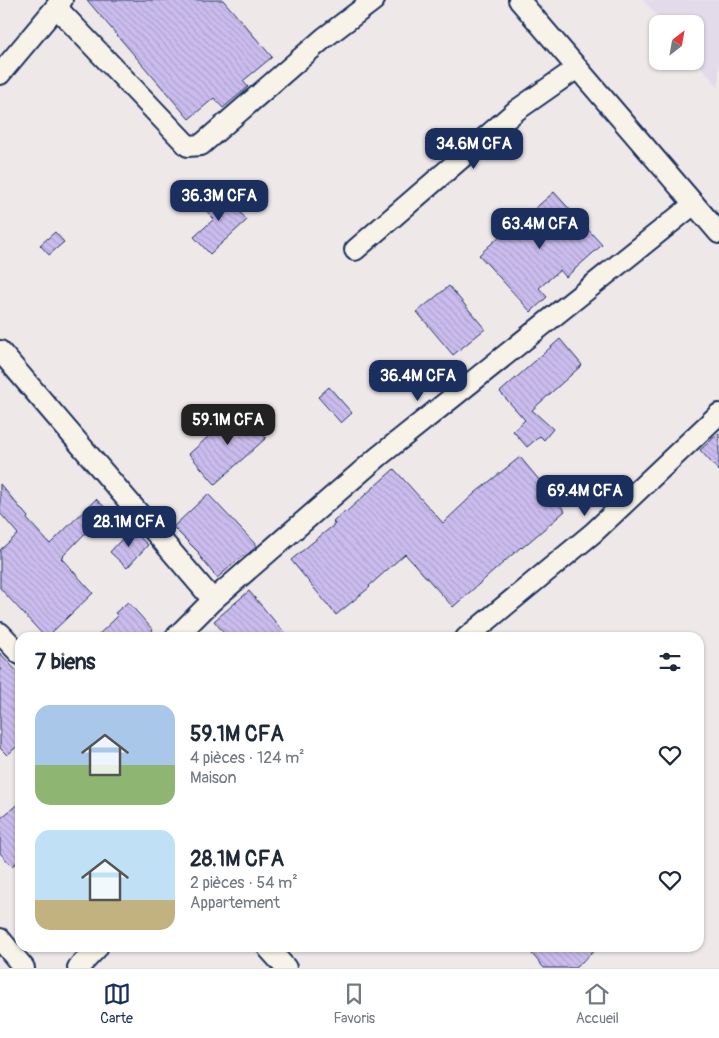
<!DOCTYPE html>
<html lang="fr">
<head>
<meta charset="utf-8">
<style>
  body { margin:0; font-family:Pangolin,sans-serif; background:#f6f6f7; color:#1f2937; height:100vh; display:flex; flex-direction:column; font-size:19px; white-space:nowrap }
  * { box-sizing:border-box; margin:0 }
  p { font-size:16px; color:#747a83 }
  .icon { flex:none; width:28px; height:28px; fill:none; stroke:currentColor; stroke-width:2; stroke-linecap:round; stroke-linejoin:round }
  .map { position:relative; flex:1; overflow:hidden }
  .sheet { position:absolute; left:15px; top:632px; width:689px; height:320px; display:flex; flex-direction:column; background:#fff; border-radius:15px; box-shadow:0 1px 4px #0004 }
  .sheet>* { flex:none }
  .needle { width:32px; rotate:31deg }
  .buttons { position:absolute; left:649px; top:15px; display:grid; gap:10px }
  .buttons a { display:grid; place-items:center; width:55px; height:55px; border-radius:10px; background:#fff; box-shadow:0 1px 4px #0004; font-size:25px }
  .price { position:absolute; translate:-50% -42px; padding:0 11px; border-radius:10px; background:#1b2f5e; color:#fff; font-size:16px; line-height:32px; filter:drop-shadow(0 1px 2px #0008) }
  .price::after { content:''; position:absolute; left:50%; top:30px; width:15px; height:11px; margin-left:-8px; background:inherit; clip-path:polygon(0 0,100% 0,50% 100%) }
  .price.current { background:#222; color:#fff }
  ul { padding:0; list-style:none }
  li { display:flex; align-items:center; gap:15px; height:125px; padding:0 20px }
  li span { display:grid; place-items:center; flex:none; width:140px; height:100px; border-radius:15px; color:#555 }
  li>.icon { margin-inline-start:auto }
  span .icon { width:60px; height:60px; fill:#fffc; stroke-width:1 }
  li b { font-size:21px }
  h2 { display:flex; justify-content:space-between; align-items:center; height:60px; padding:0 20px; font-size:21px }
  .tab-bar { display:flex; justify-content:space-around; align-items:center; height:70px; border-top:1px solid #e0e1e3; background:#fff; font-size:14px; color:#747a83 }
  .tab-bar a { display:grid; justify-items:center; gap:2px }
  .tab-bar .current { color:#1b2f5e }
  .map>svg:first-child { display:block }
</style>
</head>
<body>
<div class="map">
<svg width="719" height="968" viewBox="0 0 719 968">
  <defs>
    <pattern id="building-back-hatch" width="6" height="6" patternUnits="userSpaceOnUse" patternTransform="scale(1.25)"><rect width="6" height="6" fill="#cbbcee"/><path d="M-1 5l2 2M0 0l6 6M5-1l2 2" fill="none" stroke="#aea2ce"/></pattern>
  </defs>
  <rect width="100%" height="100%" fill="#eee8e9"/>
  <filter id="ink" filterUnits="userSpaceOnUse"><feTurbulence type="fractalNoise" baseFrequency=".02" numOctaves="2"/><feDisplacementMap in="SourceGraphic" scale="10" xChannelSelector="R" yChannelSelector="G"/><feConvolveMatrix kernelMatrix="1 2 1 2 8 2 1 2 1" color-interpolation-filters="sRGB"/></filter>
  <g filter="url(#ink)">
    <path fill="#e4dbea" d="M643,0h76v88l-24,-28v-36h-31z"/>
    <g fill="url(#building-back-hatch)" stroke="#1b2f5e">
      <path d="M87,0h136l49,57 -29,24 5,6 -25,21 -9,-10 -25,21z"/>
      <path d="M219,189l28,31 -37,34 -16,-17 20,-18 -13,-14z"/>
      <path d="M554,192l48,53 -36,32 -6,-7 -21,18 8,9 -16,15 -52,-57 35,-32 2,2z"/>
      <path d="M55,232l9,10 -15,13 -9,-10z"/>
      <path d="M449,286l36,43 -32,26 -36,-43z"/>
      <path d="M560,339l22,26 -50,45 21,19 -9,11 -4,-4 -13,11 -14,-16 12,-11 -25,-28z"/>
      <path d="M329,387l23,26 -11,10 -23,-26z"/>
      <path d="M240,408l26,30 -51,46 -26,-30z"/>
      <path d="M719,433v38l-19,-21z"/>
      <path d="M520,457l45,54 -43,37 -1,-1 -68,60 -48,-53 -36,32 1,1 -34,28 -45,-55 44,-36 -2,-2 12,-11 1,1 48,-43 49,54 32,-30z"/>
      <path d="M0,484l28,33 -1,2 23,25 46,-45 12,11 -47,48 32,35 -47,45 -46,-50v-38l18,-16 -18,-21z"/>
      <path d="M208,494l48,51 -1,3 -10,8 -1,-1 -27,23 -19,-24 1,-1 -26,-26z"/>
      <path d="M131,529l17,16 -21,23 -17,-16z"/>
      <path d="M249,591l40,47h-61l-14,-17z"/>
      <path d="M128,602l25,28 -7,8h-51l23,-22 -3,-3z"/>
      <path d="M0,653l20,22v69l-13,11 -7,-7z"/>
      <path d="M20,802v58l-8,6 -12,-13v-34z"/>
      <path d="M539,948h59l-23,20h-31l-12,-14z"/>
    </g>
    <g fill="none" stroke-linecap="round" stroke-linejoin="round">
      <g stroke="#1b2f5e" stroke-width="24">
        <g id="minor">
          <path d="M519,0l200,233"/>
          <path d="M56,7l132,139 13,-1 123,-107 50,-38"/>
          <path d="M0,74l62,-74"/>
          <path d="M355,250l162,-140 60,-42"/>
          <path d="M0,351l213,249"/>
          <path d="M0,633l20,21"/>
          <path d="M175,638l38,-38 165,-143 316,-253"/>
          <path d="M466,638l127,-105 126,-119"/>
          <path d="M0,939l24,29"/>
          <path d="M268,948l18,20"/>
          <path d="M78,968l19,-20"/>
        </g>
      </g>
      <use href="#minor" stroke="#f7f3e8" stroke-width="20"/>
    </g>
  </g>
</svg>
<div class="buttons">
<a><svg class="needle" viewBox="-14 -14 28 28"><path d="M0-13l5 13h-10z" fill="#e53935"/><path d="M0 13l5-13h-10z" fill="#747a83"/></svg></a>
</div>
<b class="price" style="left:474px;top:170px">34.6M CFA</b>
<b class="price" style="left:219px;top:222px">36.3M CFA</b>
<b class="price" style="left:540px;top:250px">63.4M CFA</b>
<b class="price" style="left:418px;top:402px">36.4M CFA</b>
<b class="price current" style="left:228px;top:446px">59.1M CFA</b>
<b class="price" style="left:585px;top:517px">69.4M CFA</b>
<b class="price" style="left:129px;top:548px">28.1M CFA</b>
<section class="sheet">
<h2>7 biens<svg class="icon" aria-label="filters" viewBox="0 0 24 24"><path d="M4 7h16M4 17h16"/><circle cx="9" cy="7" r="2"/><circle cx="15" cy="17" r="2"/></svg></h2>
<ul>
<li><span style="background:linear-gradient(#a9c7e8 60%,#8fb573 0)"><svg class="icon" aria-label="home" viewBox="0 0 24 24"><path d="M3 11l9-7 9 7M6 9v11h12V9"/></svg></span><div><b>59.1M CFA</b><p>4 pièces · 124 m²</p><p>Maison</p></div><svg class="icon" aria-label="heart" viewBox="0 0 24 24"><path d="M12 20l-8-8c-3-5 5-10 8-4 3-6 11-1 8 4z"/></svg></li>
<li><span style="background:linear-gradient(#bfe0f5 70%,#c2b280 0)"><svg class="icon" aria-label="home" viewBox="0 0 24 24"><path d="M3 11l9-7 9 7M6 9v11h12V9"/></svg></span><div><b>28.1M CFA</b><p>2 pièces · 54 m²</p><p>Appartement</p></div><svg class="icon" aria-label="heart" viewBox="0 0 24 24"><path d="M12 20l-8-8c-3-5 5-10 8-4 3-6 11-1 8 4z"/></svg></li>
</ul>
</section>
</div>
<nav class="tab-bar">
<a class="current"><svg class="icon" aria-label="map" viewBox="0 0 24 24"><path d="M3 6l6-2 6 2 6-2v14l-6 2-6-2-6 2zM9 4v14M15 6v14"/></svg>Carte</a>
<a><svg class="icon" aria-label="saved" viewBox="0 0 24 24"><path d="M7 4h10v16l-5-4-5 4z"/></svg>Favoris</a>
<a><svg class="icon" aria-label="home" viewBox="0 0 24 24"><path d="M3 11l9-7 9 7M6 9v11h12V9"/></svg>Accueil</a>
</nav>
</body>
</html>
